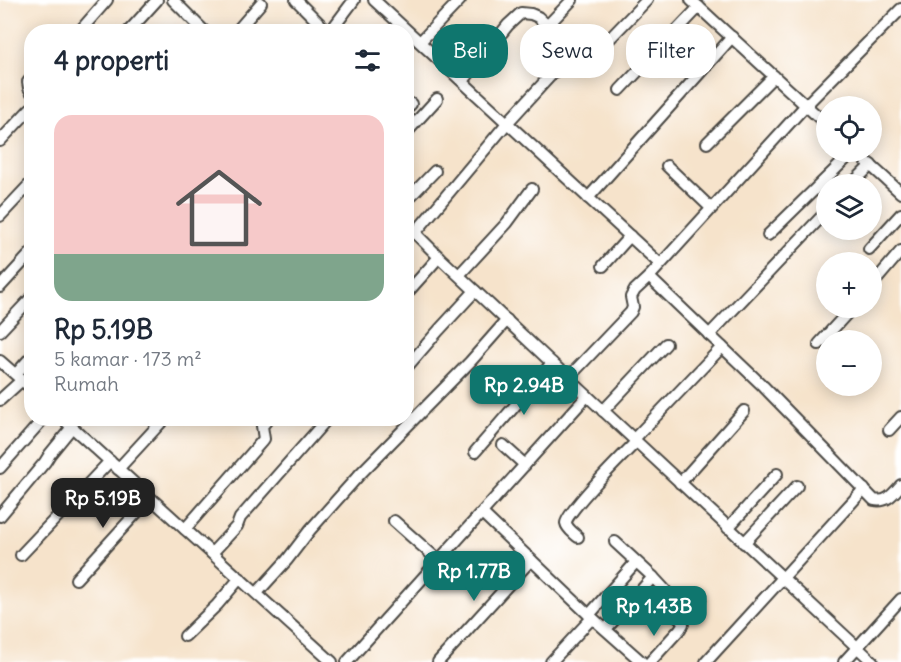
<!DOCTYPE html>
<html lang="id">
<head>
<meta charset="utf-8">
<style>
  body { margin:0; font-family:Delius,sans-serif; background:#f6f6f7; color:#1f2937; height:100vh; display:flex; flex-direction:column; font-size:22px; white-space:nowrap }
  * { box-sizing:border-box; margin:0 }
  p { font-size:20px; color:#747a83 }
  .icon { flex:none; width:33px; height:33px; fill:none; stroke:currentColor; stroke-width:2; stroke-linecap:round; stroke-linejoin:round }
  .map { position:relative; flex:1; overflow:hidden }
  .details { position:absolute; left:24px; top:24px; width:390px; height:402px; display:flex; flex-direction:column; background:#fff; border-radius:24px; box-shadow:0 3px 15px #0003 }
  .details>* { flex:none }
  .guide { position:absolute; left:432px; top:24px; width:378px; height:54px; display:flex; gap:12px }
  .tools { position:absolute; left:816px; top:96px; display:grid; gap:12px }
  .tools a { display:grid; place-items:center; width:66px; height:66px; border-radius:50%; background:#fff; box-shadow:0 3px 15px #0003; font-size:30px }
  .price { position:absolute; translate:-50% -51px; padding:0 14px; border-radius:12px; background:#0f766e; color:#fff; font-size:20px; line-height:39px; filter:drop-shadow(0 2px 3px #0008) }
  .price::after { content:''; position:absolute; left:50%; top:36px; width:18px; height:14px; margin-left:-9px; background:inherit; clip-path:polygon(0 0,100% 0,50% 100%) }
  .price.on { background:#222; color:#fff }
  ul { padding:0; list-style:none }
  li { display:grid; align-content:center; gap:12px; height:318px; padding:0 30px }
  li+li { border-top:2px solid #e0e1e3 }
  li span { display:grid; place-items:center; height:186px; border-radius:18px; color:#555 }
  li>.icon { margin-inline-start:auto }
  span .icon { width:108px; height:108px; fill:#fffc; stroke-width:1 }
  li b { font-size:26px }
  h2 { display:flex; justify-content:space-between; align-items:center; height:72px; padding:0 30px; font-size:26px }
  .tag { padding:0 21px; border-radius:24px; background:#fff; box-shadow:0 3px 15px #0003; font-size:21px; line-height:54px }
  .tag.on { background:#0f766e; color:#fff }
  .map>svg:first-child { display:block }
</style>
</head>
<body>
<div class="map">
<svg width="901" height="662" viewBox="0 0 901 662">
  <rect width="100%" height="100%" fill="#fff"/>
  <filter id="ink" filterUnits="userSpaceOnUse"><feTurbulence type="fractalNoise" baseFrequency=".0167" numOctaves="2"/><feDisplacementMap in="SourceGraphic" scale="12" xChannelSelector="R" yChannelSelector="G"/><feConvolveMatrix kernelMatrix="1 2 1 2 8 2 1 2 1" color-interpolation-filters="sRGB"/></filter>
  <filter id="wash" filterUnits="userSpaceOnUse"><feTurbulence type="fractalNoise" baseFrequency=".008" numOctaves="4" result="noise"/><feDisplacementMap in="SourceGraphic" scale="24" xChannelSelector="R" yChannelSelector="G"/><feGaussianBlur stdDeviation="1.35" result="paint"/><feColorMatrix in="noise" values="0 0 0 0 0 0 0 0 0 0 0 0 0 0 0 0 0 1.4 0 .05"/><feComposite in="paint" operator="in"/></filter>
  <g filter="url(#wash)">
    <rect width="100%" height="100%" fill="#f6e3cb"/>
  </g>
  <g filter="url(#ink)">
    <g fill="none" stroke-linecap="round" stroke-linejoin="round">
      <g stroke="#494743" stroke-width="14">
        <g id="minor">
          <path d="M173,0l32,32"/>
          <path d="M296,0l32,32"/>
          <path d="M374,0l286,264"/>
          <path d="M691,0l135,124"/>
          <path d="M548,25l24,-25"/>
          <path d="M79,32l28,-32"/>
          <path d="M128,32l29,-32"/>
          <path d="M236,32l25,-29"/>
          <path d="M330,32l24,-32"/>
          <path d="M420,42l40,-42"/>
          <path d="M32,78l-4,4 1,6 3,5"/>
          <path d="M463,81l45,-56 13,-12 10,1 7,3 46,43 4,1 59,-61"/>
          <path d="M620,90l79,-83"/>
          <path d="M406,109l5,-5"/>
          <path d="M406,133l31,-34"/>
          <path d="M0,141l30,-32"/>
          <path d="M707,143l67,-67"/>
          <path d="M856,152l45,41"/>
          <path d="M667,166l44,42"/>
          <path d="M852,184l19,-19"/>
          <path d="M588,198l144,-161"/>
          <path d="M406,201l29,-30"/>
          <path d="M0,216l32,-34"/>
          <path d="M406,224l33,33 113,106 321,299"/>
          <path d="M415,233l93,-111 65,-71"/>
          <path d="M768,235l85,-83"/>
          <path d="M869,249l32,-35"/>
          <path d="M603,266l27,-30"/>
          <path d="M459,275l48,-52 25,-34"/>
          <path d="M649,277l114,109 111,114c13,3 19,-6 27,-15"/>
          <path d="M872,285l29,-34"/>
          <path d="M0,287l32,-35"/>
          <path d="M406,294l33,-37"/>
          <path d="M0,331l32,-34"/>
          <path d="M709,335l117,-123"/>
          <path d="M819,344l33,-36"/>
          <path d="M0,361l32,28"/>
          <path d="M406,368l33,-38 36,-39"/>
          <path d="M16,374l16,-18"/>
          <path d="M568,378l63,-66 2,-5 -2,-10 4,-7 14,-13 157,-172 95,-96"/>
          <path d="M0,400l22,-20"/>
          <path d="M603,411l63,-67"/>
          <path d="M62,418l270,244"/>
          <path d="M889,430l12,-13"/>
          <path d="M634,439l88,-92"/>
          <path d="M503,445l22,20"/>
          <path d="M475,452l77,-89"/>
          <path d="M0,468l44,-50"/>
          <path d="M118,469l47,-51"/>
          <path d="M680,483l64,-72"/>
          <path d="M482,513l107,102 53,47"/>
          <path d="M0,516l45,-54 5,-8 22,-27"/>
          <path d="M394,521l45,40"/>
          <path d="M728,528l49,-54"/>
          <path d="M185,529l79,-90 -2,-13 7,-8"/>
          <path d="M578,537c-4,-4 -11,-8 -12,-14 -1,-10 59,-70 70,-81"/>
          <path d="M744,543l53,-57"/>
          <path d="M212,553l25,-27 3,-8 88,-100"/>
          <path d="M21,555l89,-94"/>
          <path d="M653,577l12,13 -3,12 20,18"/>
          <path d="M76,579l74,-81"/>
          <path d="M257,593l30,-33 23,-30 50,-56 110,-112 37,-42"/>
          <path d="M589,615l47,-53"/>
          <path d="M606,629l47,-52 -38,-35"/>
          <path d="M185,636l32,-31 23,-27"/>
          <path d="M347,662l240,-266"/>
          <path d="M438,662l93,-102"/>
          <path d="M551,662l41,-44"/>
          <path d="M650,662l30,-33 3,-5 -1,-4 19,-22"/>
          <path d="M706,662l158,-173"/>
          <path d="M844,662l57,-63"/>
        </g>
      </g>
      <use href="#minor" stroke="#fff" stroke-width="10"/>
    </g>
  </g>
</svg>
<div class="tools">
<a><svg class="icon" aria-label="locate" viewBox="0 0 24 24"><circle cx="12" cy="12" r="6"/><path d="M12 2v4M12 18v4M2 12h4M18 12h4"/></svg></a>
<a><svg class="icon" aria-label="layers" viewBox="0 0 24 24"><path d="M12 4l9 5-9 5-9-5zM3 14l9 5 9-5"/></svg></a>
<a>+</a>
<a>−</a>
</div>
<b class="price" style="left:524px;top:416px">Rp 2.94B</b>
<b class="price on" style="left:103px;top:529px">Rp 5.19B</b>
<b class="price" style="left:474px;top:602px">Rp 1.77B</b>
<b class="price" style="left:654px;top:637px">Rp 1.43B</b>
<div class="guide">
<a class="tag on">Beli</a>
<a class="tag">Sewa</a>
<a class="tag">Filter</a>
</div>
<section class="details">
<h2>4 properti<svg class="icon" aria-label="filters" viewBox="0 0 24 24"><path d="M4 7h16M4 17h16"/><circle cx="9" cy="7" r="2"/><circle cx="15" cy="17" r="2"/></svg></h2>
<ul>
<li><span style="background:linear-gradient(#f6c9c9 75%,#7fa58c 0)"><svg class="icon" aria-label="home" viewBox="0 0 24 24"><path d="M3 11l9-7 9 7M6 9v11h12V9"/></svg></span><div><b>Rp 5.19B</b><p>5 kamar · 173 m²</p><p>Rumah</p></div></li>
</ul>
</section>
</div>
</body>
</html>
